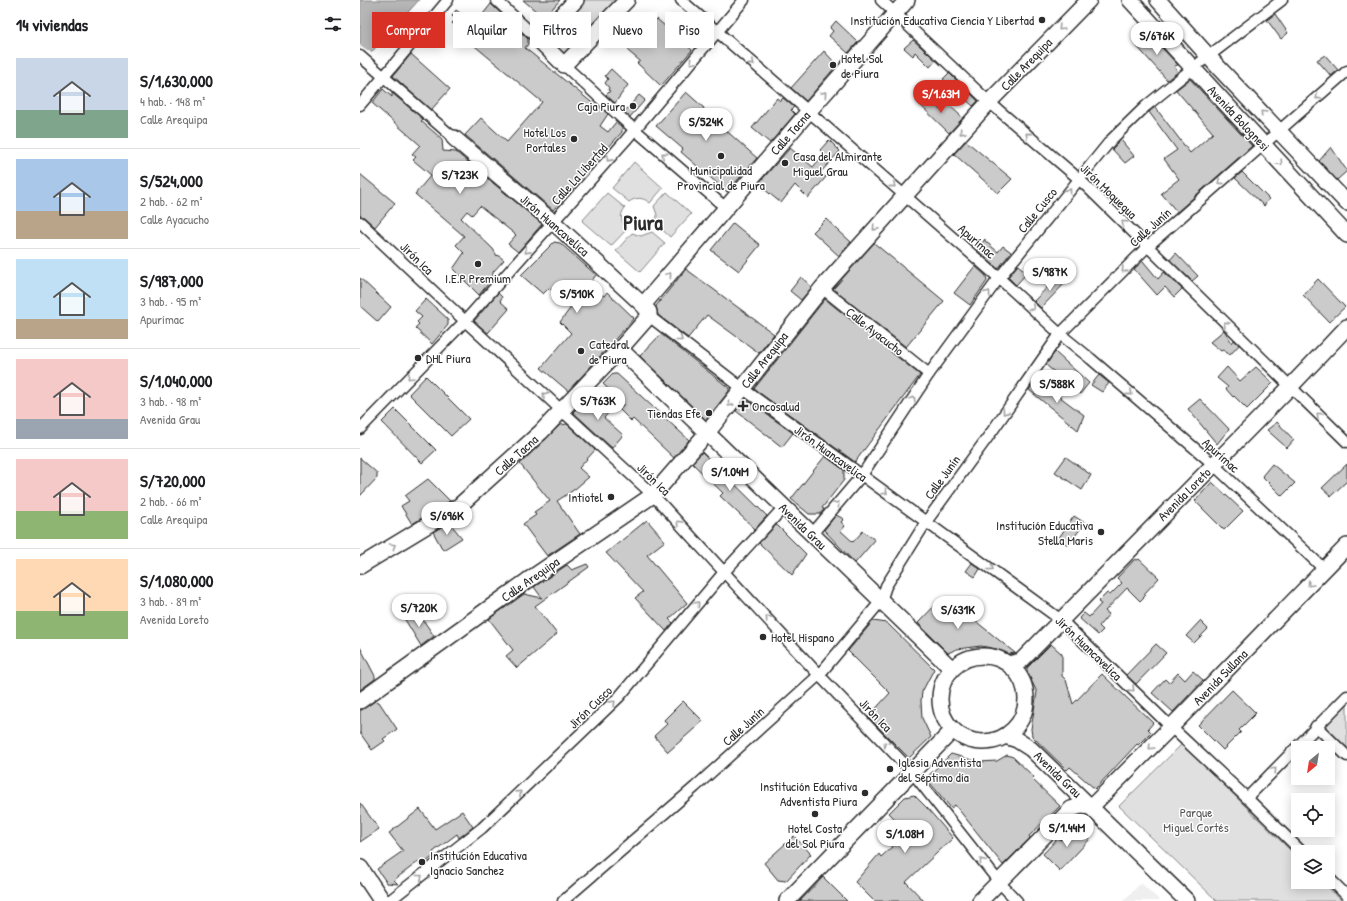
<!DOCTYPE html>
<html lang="es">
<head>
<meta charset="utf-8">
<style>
  body { margin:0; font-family:"Patrick Hand",sans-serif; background:#f6f6f6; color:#202124; height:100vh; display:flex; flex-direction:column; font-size:15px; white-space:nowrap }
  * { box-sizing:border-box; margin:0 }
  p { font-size:13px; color:#757577 }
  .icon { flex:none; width:22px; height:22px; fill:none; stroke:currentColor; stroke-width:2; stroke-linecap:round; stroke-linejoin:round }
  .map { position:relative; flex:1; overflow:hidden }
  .side { display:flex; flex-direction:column; background:#fff; width:360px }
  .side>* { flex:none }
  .guide { position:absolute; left:12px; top:12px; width:380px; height:36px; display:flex; gap:8px }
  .needle { width:26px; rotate:210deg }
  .fabs { position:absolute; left:931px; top:741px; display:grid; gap:8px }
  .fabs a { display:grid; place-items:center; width:44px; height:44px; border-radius:0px; background:#fff; box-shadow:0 2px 10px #0003; font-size:20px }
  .price { position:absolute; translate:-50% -34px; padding:0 9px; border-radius:14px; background:#fff; color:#222; font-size:13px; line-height:26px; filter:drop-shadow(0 1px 2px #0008) }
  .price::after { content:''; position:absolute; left:50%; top:24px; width:12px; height:9px; margin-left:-6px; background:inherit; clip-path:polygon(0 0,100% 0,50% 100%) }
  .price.on { background:#d93025; color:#fff }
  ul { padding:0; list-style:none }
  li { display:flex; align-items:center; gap:12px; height:100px; padding:0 16px }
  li+li { border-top:1px solid #e0e0e0 }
  li span { display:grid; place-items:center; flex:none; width:112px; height:80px; border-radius:0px; color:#555 }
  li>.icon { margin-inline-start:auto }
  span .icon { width:48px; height:48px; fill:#fffc; stroke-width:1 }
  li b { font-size:17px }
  h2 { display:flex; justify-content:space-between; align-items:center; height:48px; padding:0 16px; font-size:17px }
  .pill { padding:0 14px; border-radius:0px; background:#fff; box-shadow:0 2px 10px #0003; font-size:14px; line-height:36px }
  .pill.on { background:#d93025; color:#fff }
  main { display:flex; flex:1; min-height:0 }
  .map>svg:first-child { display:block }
</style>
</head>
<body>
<main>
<section class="side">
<h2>14 viviendas<svg class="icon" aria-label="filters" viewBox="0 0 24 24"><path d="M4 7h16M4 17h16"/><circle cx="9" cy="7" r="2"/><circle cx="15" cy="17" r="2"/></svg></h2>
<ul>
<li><span style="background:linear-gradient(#c9d6e8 65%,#7fa58c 0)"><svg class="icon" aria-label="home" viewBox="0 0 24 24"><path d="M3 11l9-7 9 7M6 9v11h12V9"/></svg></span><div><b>S/1,630,000</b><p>4 hab. · 148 m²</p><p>Calle Arequipa</p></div></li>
<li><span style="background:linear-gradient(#a9c7e8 65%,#b9a48a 0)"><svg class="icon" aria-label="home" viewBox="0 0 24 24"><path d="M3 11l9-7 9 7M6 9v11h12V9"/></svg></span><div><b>S/524,000</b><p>2 hab. · 62 m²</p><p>Calle Ayacucho</p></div></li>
<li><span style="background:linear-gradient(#bfe0f5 75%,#b9a48a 0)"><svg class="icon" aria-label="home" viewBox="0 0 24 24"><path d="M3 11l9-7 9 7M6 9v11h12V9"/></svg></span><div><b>S/987,000</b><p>3 hab. · 95 m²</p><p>Apurímac</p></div></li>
<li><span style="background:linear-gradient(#f6c9c9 75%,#9aa5b1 0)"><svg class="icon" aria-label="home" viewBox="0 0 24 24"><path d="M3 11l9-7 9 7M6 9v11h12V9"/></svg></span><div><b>S/1,040,000</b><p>3 hab. · 98 m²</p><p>Avenida Grau</p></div></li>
<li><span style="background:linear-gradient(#f6c9c9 65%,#8fb573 0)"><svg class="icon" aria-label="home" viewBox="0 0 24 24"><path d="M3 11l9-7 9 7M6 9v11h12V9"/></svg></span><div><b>S/720,000</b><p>2 hab. · 66 m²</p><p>Calle Arequipa</p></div></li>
<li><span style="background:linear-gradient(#ffd9b3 65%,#8fb573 0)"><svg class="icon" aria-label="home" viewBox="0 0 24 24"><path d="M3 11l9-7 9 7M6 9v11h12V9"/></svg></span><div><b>S/1,080,000</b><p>3 hab. · 89 m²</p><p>Avenida Loreto</p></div></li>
</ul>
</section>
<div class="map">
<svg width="987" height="901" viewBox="0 0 987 901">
  <rect width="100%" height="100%" fill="#fff"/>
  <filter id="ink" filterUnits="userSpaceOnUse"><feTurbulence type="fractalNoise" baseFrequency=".025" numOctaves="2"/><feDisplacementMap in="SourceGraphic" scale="8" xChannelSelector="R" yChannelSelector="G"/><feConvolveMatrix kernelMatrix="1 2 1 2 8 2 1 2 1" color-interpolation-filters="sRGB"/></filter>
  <g filter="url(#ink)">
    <path fill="#efefef" d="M781,883l19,18h-37z"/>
    <g fill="#e0e0e0" stroke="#868686">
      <path d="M216,0h51l-63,65 -25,-25z"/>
      <path d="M274,162l29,26 -13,15c-7,-6 -14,-6 -21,-1l-17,-14z"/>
      <path d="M307,192l24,22 -21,23 -14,-13 1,-9 -3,-9z"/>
      <path d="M247,193l18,15c-6,7 -4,14 2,21l-16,17 -29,-25z"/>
      <path d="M292,232l13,11 -25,29 -24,-21 16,-18 9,3z"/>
      <path d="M987,703v46l-22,-24z"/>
      <path d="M822,744l116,114v24h24l20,19h-125l-98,-95z"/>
    </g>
    <path fill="#b6b6b6" stroke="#7e7e7e" d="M0,0h59l-59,65z"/>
    <path fill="#fff" d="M0,45l13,9 -13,13z"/>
    <g fill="#cbcbcb" stroke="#2b2b2b">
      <path d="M163,0h37l-16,18z"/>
      <path d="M131,4l37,35v5l-3,4 71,58 1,-1 11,9 -8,12 8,6 8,-10 6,5v5l-69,78 -88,-75 16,-17 26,24 35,-40 -78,-65 1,-2 -13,-12 4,-4 -4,-3 4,-6 19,14z"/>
      <path d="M915,14l13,19 -7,6 -14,-19z"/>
      <path d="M297,19l35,31 -31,36 -24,-23 3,-2 -12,-10z"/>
      <path d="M476,21l22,21 -10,11 -19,-17 4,-5 -3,-3z"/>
      <path d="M786,31l32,34 -4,1 4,6 -11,8 -32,-36z"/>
      <path d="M553,40l23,20 -6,7 -15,-15 -2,4 -9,-8z"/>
      <path d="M464,51l13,14 -31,36 -15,-13z"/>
      <path d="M51,54l39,35 -19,21 -38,-34z"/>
      <path d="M965,55l13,15 -7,6 -14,-16z"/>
      <path d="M251,69l17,16 -13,18 -9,-8 4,-4 -2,-1 1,-2 -4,-5 3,-4 -3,-3z"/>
      <path d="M589,73l29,28 -5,5 -30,-27z"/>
      <path d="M830,79l62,67 -75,66 -16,-19 18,-14 -15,-20 13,-9 -28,-38 6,-5 35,46 23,-20 -37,-43z"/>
      <path d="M23,89l9,8v-4l31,26 -2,2 21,18 1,12 13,1 86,72 -24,28 -10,-8 8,-9 -36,-29 -8,9 -5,-4 -6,7 32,31 4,7 1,-1 6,5 -11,12v6l-14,17 -26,-26 11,-16 -8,-8 8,-9 -49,-42 16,-19 -18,-15 3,-3 -4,-3 8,-9 -48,-42z"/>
      <path d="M326,92l18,16 -1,2 54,48 -30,34 -46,-40 2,-3 -27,-23z"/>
      <path d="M564,94l16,16 7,-7 16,15 -14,15 -33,-32z"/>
      <path d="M279,95l6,5 -15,17 -6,-5z"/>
      <path d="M417,98l3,3 3,-3 11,9 -3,3 4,4 -25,29 -18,-15z"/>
      <path d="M469,140l11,11 -20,22 6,4 -18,21 -13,-13 -14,18 -23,-19 32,-36 23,19 11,-13 -4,-4z"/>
      <path d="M761,140l13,16 -9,7 -13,-14z"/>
      <path d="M606,141l46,38 -14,14 -44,-39z"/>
      <path d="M971,147l16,24 -10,9 -18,-19z"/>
      <path d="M882,172l27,27 -5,7 -29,-28z"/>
      <path d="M0,174l35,29 -20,24 -11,-10 -4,-1z"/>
      <path d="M466,219l25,23 -12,14 -26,-24z"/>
      <path d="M373,223l27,22 -21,26 -28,-21z"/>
      <path d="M625,239v2l13,11 5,-6 8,6 -13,17 -21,-19z"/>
      <path d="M194,242l6,1 36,32 -8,11 16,10 3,-4 27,26 -41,46 -25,27 -27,-23 30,-35 -11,-11 12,-16 -23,-18 -6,6 -22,-19z"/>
      <path d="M514,243l70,58 -38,46 -73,-58z"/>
      <path d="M816,253l22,23 -6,5 -22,-21z"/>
      <path d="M783,261l15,18 6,-7 18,17 -8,8 -9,-10 -8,8 -23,-26z"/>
      <path d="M658,265l9,8 -11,12 -8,-8z"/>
      <path d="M615,266l11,10 1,5 -17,24 -16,-12z"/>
      <path d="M326,269l88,65 -15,19 -52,-38 -19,23 -30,-23 -2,-9z"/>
      <path d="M699,275l7,7 -25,26 -7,-7z"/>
      <path d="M441,277l9,8 1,3 -10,12 -11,-9z"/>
      <path d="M0,278l31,29 -13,15 -18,-16z"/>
      <path d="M958,279l27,28 -16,15 -26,-27z"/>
      <path d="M138,293l4,4 -2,4 9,8 -21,24 -14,-12z"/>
      <path d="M66,299l22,20v6l-16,19 -17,-16 4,-4 -2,-2 5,-5 -7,-6z"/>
      <path d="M465,299l95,76 -65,87 -101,-73z"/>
      <path d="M864,330l8,13 2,-3 5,5 -9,10 -7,-5 -2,1 -11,-9z"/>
      <path d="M301,334l68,54v3l-23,29 -66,-64z"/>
      <path d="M695,352l34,31 -9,11 -34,-29z"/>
      <path d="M867,367l13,14 16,-14 17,16 -26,26 -13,-13 -1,1 -7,-8 2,-2 -11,-9z"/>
      <path d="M253,374h4l72,66 -15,18 -41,-39 -2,2 -12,-12 5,-5 -21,-20z"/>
      <path d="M739,375l10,8 -7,9 -11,-7z"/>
      <path d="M66,376l43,43 -18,17 -42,-42z"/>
      <path d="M676,379l48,36 -6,15 -49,-40z"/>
      <path d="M230,396l18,17 -4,5 19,17 -11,13 -39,-36z"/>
      <path d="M840,399l29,30 -12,15 -29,-35z"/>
      <path d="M388,401l45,32 -11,14 -46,-36 6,-8z"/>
      <path d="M35,409l41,41 -14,13 -40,-41z"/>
      <path d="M917,422l17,18 -7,8 -20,-18z"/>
      <path d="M207,424l28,26 -16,18 10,9 -14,12 -18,12 23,33 -33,22 -24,-32 13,-9 -2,-3 16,-11 -30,-37 40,-39z"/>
      <path d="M342,452l65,64 -12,13 -35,-33 3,-3 -31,-30z"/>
      <path d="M465,456l19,14v10l-22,28 2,1 -4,5h-11l-18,-15z"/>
      <path d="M706,457l25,18 -9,15 -27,-18z"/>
      <path d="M0,458l17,15v5l-17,18z"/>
      <path d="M912,464l23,19 -13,13 -20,-20z"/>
      <path d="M987,464v17l-16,15 -9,-8z"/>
      <path d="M68,479l22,22 -38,23 -11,-18 8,-5 -4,-5z"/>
      <path d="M852,482l31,29 -19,19 -29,-29z"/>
      <path d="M476,515l8,4 -3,3 4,4 -4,5 12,11 10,-11 12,9 -20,23 -31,-33z"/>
      <path d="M714,516l11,7 -17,22 -10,-6z"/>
      <path d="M287,520l18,21 -18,14 40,48 -18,16 4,4 -7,8 -31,-33 8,-6 -37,-39z"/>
      <path d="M89,522l13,16 -19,12 -10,-18z"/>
      <path d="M416,525l2,1 28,28 -14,21 -33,-32z"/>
      <path d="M775,559l2,1 2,-1 20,19 -15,16 2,1 -6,6 -13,-13 -22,23 4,3 -10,12 4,4 -5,5 -19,-17 5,-5 5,4 12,-13 -3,-2 9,-9 3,2 12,-12 -5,-5z"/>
      <path d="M612,563l8,6 -5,8 -9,-6z"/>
      <path d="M227,564l2,3 -54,39 22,28 -40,34 -11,-12 7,-6 -24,-31 35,-25 18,4 -8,-11 33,-22 5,5z"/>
      <path d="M581,599l12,12 4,-5 58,47 -6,1 -12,-5 -16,-3 -24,3 -9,4 -30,-30z"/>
      <path d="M57,611l17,25 -13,10 -17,-28z"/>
      <path d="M513,621l14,2 47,46 -12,23 -1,9 1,17 9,19 -22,21 -41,-41 22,-24 -42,-42z"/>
      <path d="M840,621l8,8 -14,14 -8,-7z"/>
      <path d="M691,644l11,10v22l4,4 7,24 29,-30 51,49 -5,6 3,3 -13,13 -1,-1 -42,45 -25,-22 -3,3 -35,-34 -1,-7 6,-37 -10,-20v-4z"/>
      <path d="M796,644l10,9 -30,31 -10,-9z"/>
      <path d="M0,647l15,29v3l-15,11z"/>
      <path d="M833,671l10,9 -30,32 -21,-19 13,-14 4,4 9,-10 7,7z"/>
      <path d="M872,690l24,23 -17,17 2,2 -18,18 -25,-25z"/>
      <path d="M15,701l4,1 18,27 -14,10 2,2 -13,9 -12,-17v-22z"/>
      <path d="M323,701l20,20 -35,31 -14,-16 13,-12 -3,-4z"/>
      <path d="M591,754l28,8 18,-1 10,-6 6,2 21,20 -2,2 28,27 -31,30 1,2 -27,27 -48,-60 -4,3 -25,-30z"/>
      <path d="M554,795l14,14 25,29 -47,44 18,19h-50l-19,-19 24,-28 2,3 27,-25 -19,-19 16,-16z"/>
      <path d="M0,803l19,26 -19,13z"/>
      <path d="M60,809l15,20 27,-18 11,16 -14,11 -2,-4 -24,18 2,3 -14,11 -3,-4 -24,18 4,4 -11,-1 -10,-14 26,-18 -14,-18z"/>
      <path d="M717,824l13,15 -30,32 -17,-17 15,-16 3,2z"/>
      <path d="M434,836l17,18 -25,27 -8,-1 -14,-17z"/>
      <path d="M463,877l24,24h-47z"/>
    </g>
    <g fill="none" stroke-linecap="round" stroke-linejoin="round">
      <g stroke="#2b2b2b" stroke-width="13">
        <g id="street">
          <path d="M136,0l43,40"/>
          <path d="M321,0l318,278 61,56 31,25 122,105 111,105"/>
          <path d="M521,0l108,102 90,77 268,263"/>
          <path d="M0,56l94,82"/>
          <path d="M204,65l63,58 99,85"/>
          <path d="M0,105l88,-105"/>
          <path d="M0,222l105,99 188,174 166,180 93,97 87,110 18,19"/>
          <path d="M462,288l107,86"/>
          <path d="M289,316l93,72 319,232 110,107 76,71 55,54"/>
          <path d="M0,429l105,-108 160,-180 119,-141"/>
          <path d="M452,534l50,-59 67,-101 70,-96 112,-138 35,-34 47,-38 89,-68"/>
          <path d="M956,726l31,30"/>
          <path d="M887,798l100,-102"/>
          <path d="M968,877l19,19"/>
          <path d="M29,901l93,-73 137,-131 106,-126 59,-64"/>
          <path d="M203,901l132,-114 124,-112 62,-74 5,-15 40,-64 67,-92 67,-96 88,-88 199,-175"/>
        </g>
      </g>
      <g stroke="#2b2b2b" stroke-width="18">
        <g id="secondary">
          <path d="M216,0l-37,40 25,25 63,-65"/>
          <path d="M770,0l217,235"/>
          <path d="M798,0l61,68 128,135"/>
          <path d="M283,305l166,-194 98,-111"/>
          <path d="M260,349l332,320"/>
          <path d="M0,566l99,-60 82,-74 79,-83 29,-33v-4l-6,-7 -90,-83 -99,-84"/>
          <circle cx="623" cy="699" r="43"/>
          <path d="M648,664l13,-3 269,-274 57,-60"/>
          <path d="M0,701l167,-120 126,-86 54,-62 115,-145 167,-186 100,-102"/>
          <path d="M645,736l12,4 14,9 156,152"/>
          <path d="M427,901l166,-171"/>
          <path d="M620,901l91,-92 10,-3 10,1 80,-80 176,-181"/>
        </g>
      </g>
      <g stroke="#2b2b2b" stroke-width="19">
        <path id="primary" d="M0,868l22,33"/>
      </g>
      <use href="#street" stroke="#fff" stroke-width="10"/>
      <use href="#secondary" stroke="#fff" stroke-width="15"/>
      <use href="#primary" stroke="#fff" stroke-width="16"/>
    </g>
    <defs><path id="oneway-chevron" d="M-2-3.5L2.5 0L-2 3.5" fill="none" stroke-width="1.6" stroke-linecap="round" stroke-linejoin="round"/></defs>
    <g stroke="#a0a0a0">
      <use href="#oneway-chevron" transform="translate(701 28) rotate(134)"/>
      <use href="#oneway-chevron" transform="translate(332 62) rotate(130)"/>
      <use href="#oneway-chevron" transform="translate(392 63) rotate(41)"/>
      <use href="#oneway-chevron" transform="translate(464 94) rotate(-49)"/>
      <use href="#oneway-chevron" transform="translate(958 97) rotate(139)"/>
      <use href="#oneway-chevron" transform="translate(903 113) rotate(-134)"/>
      <use href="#oneway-chevron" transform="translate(602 132) rotate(132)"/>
      <use href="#oneway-chevron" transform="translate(668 135) rotate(-139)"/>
      <use href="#oneway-chevron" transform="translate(304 155) rotate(-139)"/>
      <use href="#oneway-chevron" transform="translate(249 159) rotate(132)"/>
      <use href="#oneway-chevron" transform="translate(920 163) rotate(47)"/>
      <use href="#oneway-chevron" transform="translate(860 182) rotate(139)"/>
      <use href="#oneway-chevron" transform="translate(533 185) rotate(41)"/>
      <use href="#oneway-chevron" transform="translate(709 191) rotate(-51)"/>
      <use href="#oneway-chevron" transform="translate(764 223) rotate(-136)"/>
      <use href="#oneway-chevron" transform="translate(515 228) rotate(132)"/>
      <use href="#oneway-chevron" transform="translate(167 251) rotate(132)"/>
      <use href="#oneway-chevron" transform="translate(764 270) rotate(135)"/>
      <use href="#oneway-chevron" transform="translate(309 275) rotate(-50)"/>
      <use href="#oneway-chevron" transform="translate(628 293) rotate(-54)"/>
      <use href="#oneway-chevron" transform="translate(672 308) rotate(42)"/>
      <use href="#oneway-chevron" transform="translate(866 324) rotate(-135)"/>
      <use href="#oneway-chevron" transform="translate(320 339) rotate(38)"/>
      <use href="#oneway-chevron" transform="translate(50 377) rotate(135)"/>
      <use href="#oneway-chevron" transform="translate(770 393) rotate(41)"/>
      <use href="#oneway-chevron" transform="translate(185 395) rotate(-137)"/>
      <use href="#oneway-chevron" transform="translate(553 399) rotate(-56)"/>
      <use href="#oneway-chevron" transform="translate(370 404) rotate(129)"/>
      <use href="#oneway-chevron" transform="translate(645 412) rotate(125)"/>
      <use href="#oneway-chevron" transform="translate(959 415) rotate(-136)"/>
      <use href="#oneway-chevron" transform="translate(525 492) rotate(36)"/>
      <use href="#oneway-chevron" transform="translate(477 504) rotate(-49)"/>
      <use href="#oneway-chevron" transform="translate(319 523) rotate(-133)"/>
      <use href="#oneway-chevron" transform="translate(33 546) rotate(-31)"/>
      <use href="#oneway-chevron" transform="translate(631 568) rotate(36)"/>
      <use href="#oneway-chevron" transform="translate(950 584) rotate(134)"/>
      <use href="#oneway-chevron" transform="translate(337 604) rotate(-50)"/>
      <use href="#oneway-chevron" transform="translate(408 618) rotate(-132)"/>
      <use href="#oneway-chevron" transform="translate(772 689) rotate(44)"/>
      <use href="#oneway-chevron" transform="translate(253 703) rotate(-44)"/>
      <use href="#oneway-chevron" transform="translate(526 744) rotate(-134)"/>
      <use href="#oneway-chevron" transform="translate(791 747) rotate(135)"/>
      <use href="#oneway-chevron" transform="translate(914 770) rotate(-46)"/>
      <use href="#oneway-chevron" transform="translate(159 793) rotate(-44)"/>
      <use href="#oneway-chevron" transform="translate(622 861) rotate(-128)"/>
      <use href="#oneway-chevron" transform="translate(60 877) rotate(-38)"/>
    </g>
  </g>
  <g fill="#2b2b2b" stroke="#fff" stroke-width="1.5">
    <circle cx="682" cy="20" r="4"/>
    <circle cx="473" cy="65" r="4"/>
    <circle cx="273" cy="106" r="4"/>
    <circle cx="214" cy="139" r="4"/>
    <circle cx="361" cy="156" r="4"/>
    <circle cx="425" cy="163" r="4"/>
    <circle cx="118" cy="264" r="4"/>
    <circle cx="221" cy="351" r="4"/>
    <circle cx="58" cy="358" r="4"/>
    <path d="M381 400h4v4h4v4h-4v4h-4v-4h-4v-4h4z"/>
    <circle cx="349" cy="413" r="4"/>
    <circle cx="251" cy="497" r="4"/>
    <circle cx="741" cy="532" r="4"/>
    <circle cx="403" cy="637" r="4"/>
    <circle cx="530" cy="769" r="4"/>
    <circle cx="505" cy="793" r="4"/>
    <circle cx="455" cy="814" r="4"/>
    <circle cx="62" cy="862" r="4"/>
  </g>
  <g text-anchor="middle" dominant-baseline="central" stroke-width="3" stroke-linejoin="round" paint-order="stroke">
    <g font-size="13" fill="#2b2b2b" stroke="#fff" text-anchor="start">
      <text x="674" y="20" text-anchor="end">Institución Educativa Ciencia Y Libertad</text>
      <text x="481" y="58">Hotel Sol<tspan x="481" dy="15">de Piura</tspan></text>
      <text x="265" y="106" text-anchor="end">Caja Piura</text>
      <text x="206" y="132" text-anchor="end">Hotel Los<tspan x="206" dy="15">Portales</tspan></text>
      <text x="433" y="156">Casa del Almirante<tspan x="433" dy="15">Miguel Grau</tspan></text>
      <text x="361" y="170" text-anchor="middle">Municipalidad<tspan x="361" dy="15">Provincial de Piura</tspan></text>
      <text x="118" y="278" text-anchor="middle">I.E.P Premium</text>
      <text x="229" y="344">Catedral<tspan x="229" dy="15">de Piura</tspan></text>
      <text x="66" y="358">DHL Piura</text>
      <text x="392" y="406">Oncosalud</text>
      <text x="341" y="413" text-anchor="end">Tiendas Efe</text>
      <text x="243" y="497" text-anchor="end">Intiotel</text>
      <text x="733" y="525" text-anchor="end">Institución Educativa<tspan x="733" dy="15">Stella Maris</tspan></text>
      <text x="411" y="637">Hotel Hispano</text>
      <text x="538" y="762">Iglesia Adventista<tspan x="538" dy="15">del Séptimo día</tspan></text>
      <text x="497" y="786" text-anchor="end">Institución Educativa<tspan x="497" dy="15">Adventista Piura</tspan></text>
      <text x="455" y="828" text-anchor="middle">Hotel Costa<tspan x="455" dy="15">del Sol Piura</tspan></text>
      <text x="70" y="855">Institución Educativa<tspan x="70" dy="15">Ignacio Sanchez</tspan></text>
    </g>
    <g font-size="13" fill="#2b2b2b" stroke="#fff">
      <text transform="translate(666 64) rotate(-46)">Calle Arequipa</text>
      <text transform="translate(879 118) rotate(47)">Avenida Bolognesi</text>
      <text transform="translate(430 133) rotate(-49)">Calle Tacna</text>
      <text transform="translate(219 174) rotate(-48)">Calle La Libertad</text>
      <text transform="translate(749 191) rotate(44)">Jirón Moquegua</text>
      <text transform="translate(677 210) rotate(-51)">Calle Cusco</text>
      <text transform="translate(195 225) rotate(41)">Jirón Huancavelica</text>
      <text transform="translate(790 227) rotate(-42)">Calle Junín</text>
      <text transform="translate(617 241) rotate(41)">Apurímac</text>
      <text transform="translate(57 258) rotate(44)">Jirón Ica</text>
      <text transform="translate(515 331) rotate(38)">Calle Ayacucho</text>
      <text transform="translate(404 360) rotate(-52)">Calle Arequipa</text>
      <text transform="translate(471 453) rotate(36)">Jirón Huancavelica</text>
      <text transform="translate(156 455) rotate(-42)">Calle Tacna</text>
      <text transform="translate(861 455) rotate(42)">Apurímac</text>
      <text transform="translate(582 477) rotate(-54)">Calle Junín</text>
      <text transform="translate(294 479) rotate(44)">Jirón Ica</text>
      <text transform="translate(824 494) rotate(-45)">Avenida Loreto</text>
      <text transform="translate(443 526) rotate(44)">Avenida Grau</text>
      <text transform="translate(170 579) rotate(-35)">Calle Arequipa</text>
      <text transform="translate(729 648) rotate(44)">Jirón Huancavelica</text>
      <text transform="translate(860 677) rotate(-46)">Avenida Sullana</text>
      <text transform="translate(230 707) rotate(-44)">Jirón Cusco</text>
      <text transform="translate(516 715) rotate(46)">Jirón Ica</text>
      <text transform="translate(383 726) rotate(-42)">Calle Junín</text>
      <text transform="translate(698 774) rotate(44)">Avenida Grau</text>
    </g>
    <g font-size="13" fill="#585858" stroke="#fff">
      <text x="836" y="812">Parque<tspan x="836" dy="15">Miguel Cortés</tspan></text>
    </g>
    <g font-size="21" font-weight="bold" fill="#2b2b2b" stroke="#fff">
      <text x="283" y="222">Piura</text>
    </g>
  </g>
</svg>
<div class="fabs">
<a><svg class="needle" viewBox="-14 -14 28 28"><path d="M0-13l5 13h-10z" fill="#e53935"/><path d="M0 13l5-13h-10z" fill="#757577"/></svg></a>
<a><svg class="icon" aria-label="locate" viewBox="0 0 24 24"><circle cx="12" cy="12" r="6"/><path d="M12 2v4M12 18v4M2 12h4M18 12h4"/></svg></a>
<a><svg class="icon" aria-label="layers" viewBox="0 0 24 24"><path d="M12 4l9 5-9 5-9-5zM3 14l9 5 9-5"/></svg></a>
</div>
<b class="price" style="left:797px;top:56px">S/676K</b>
<b class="price on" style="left:581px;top:114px">S/1.63M</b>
<b class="price" style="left:346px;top:142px">S/524K</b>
<b class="price" style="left:100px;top:195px">S/723K</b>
<b class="price" style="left:690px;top:292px">S/987K</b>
<b class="price" style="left:217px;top:314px">S/510K</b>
<b class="price" style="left:697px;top:404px">S/588K</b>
<b class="price" style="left:238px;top:421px">S/763K</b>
<b class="price" style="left:370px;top:492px">S/1.04M</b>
<b class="price" style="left:87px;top:536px">S/696K</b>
<b class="price" style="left:59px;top:628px">S/720K</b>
<b class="price" style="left:598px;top:630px">S/631K</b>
<b class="price" style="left:707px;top:848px">S/1.44M</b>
<b class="price" style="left:545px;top:854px">S/1.08M</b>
<div class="guide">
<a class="pill on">Comprar</a>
<a class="pill">Alquilar</a>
<a class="pill">Filtros</a>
<a class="pill">Nuevo</a>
<a class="pill">Piso</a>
</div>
</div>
</main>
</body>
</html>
